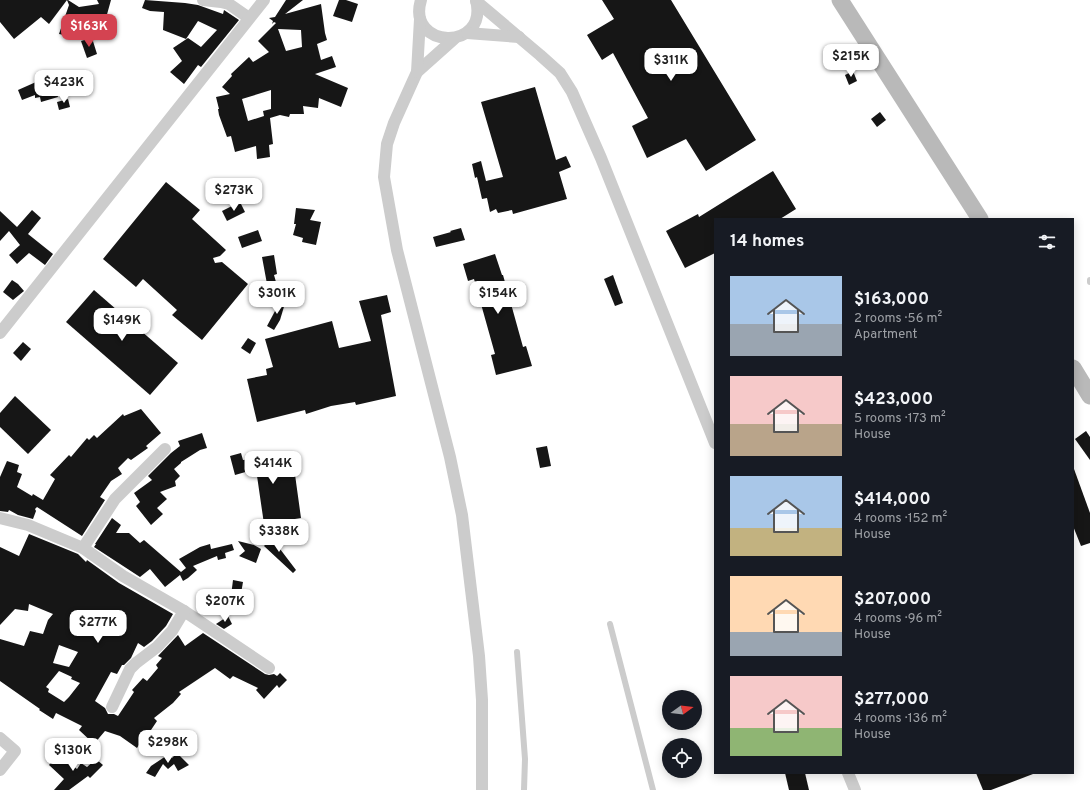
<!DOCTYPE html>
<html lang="en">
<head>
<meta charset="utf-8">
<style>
  body { margin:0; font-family:Overpass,sans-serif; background:#242831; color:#f1f3f6; height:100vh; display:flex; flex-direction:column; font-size:15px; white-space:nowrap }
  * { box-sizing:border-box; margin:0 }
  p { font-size:13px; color:#9ea1a6 }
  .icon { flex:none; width:22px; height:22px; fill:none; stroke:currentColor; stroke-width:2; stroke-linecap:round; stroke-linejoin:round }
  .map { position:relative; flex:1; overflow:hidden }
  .side { position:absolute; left:714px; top:218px; width:360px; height:556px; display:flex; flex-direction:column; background:#171b24; border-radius:0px; box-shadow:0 2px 10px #0003 }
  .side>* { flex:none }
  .needle { width:26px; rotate:75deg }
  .fabs { position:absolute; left:662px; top:690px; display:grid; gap:8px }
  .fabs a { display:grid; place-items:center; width:40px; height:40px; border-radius:50%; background:#171b24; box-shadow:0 2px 10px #0003; font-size:20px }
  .price { position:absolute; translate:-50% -34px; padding:0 9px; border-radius:8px; background:#fff; color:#222; font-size:13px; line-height:26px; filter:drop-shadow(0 1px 2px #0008) }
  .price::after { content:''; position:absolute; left:50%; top:24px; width:12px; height:9px; margin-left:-6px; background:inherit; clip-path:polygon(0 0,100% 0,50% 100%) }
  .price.active { background:#d44351; color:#fff }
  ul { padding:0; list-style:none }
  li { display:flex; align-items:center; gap:12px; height:100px; padding:0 16px }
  li span { display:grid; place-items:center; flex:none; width:112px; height:80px; border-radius:0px; color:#555 }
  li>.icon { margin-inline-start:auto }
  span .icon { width:48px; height:48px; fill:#fffc; stroke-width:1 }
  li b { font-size:17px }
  h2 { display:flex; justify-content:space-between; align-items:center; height:48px; padding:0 16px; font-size:17px }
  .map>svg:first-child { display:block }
</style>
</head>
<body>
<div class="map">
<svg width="1090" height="790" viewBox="0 0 1090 790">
  <rect width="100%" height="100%" fill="#fff"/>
  <g fill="#161616" fill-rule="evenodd">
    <path d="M0,0h68l11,7 20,-3 -2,-4h14l-5,18 -16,12 -16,-9 -5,15 -10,-2 10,-29 -2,-5 -18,24 -8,-7 -27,22 -14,-17z"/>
    <path d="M145,0l40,3 13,2 25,9 1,-4 15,10 -38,47 -3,-2 -14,19 -14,-12 12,-11 -9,-13 15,-10 13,9 16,-17 -19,-9 -12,18 -23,-9 1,-18 -14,-1 -8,-3z"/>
    <path d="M286,0h17l-18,14 36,-10 4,29 2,7 -10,4 4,16 11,-4 4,11 -21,7 33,14 -7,19 -22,-9 -1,10 -15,-2 1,8h-14l-1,3 -9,-2 -10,3 3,26 -4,1 1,12 -13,2 -1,-13 -21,6 -4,-16 -4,1 -8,-22 -1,-6h1l-3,-12 14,-3 -8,-7 10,-11 -1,-2 18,-17 4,5 16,-10 -11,-11 18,-18 -2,-1 -2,2 1,-3 -4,-3 6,-1zM278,29l23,1 1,17 -16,4zM271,90v19l-8,2 1,5 -16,5 -6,-22z"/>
    <path d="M339,0h7l12,4 -6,18 -19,-6z"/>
    <path d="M602,0h69l85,140 -50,31 -20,-32 -39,19 -15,-32 16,-8 -35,-65 -11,7 -15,-25 27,-16z"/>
    <path d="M92,38l5,16 -10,4 -6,-17z"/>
    <path d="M853,71l4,10 -8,4 -4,-10z"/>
    <path d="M53,78l5,19 -17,5 -1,-5 -5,1v-3l-13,5 -4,-10 18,-8z"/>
    <path d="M535,87l21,73 10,-4 5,11 -12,5 8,27 -54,15 -1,-4 -14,3 -2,-4 -6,3 -3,-14 -5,1 -5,-22 -2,1 -3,-14 9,-3 5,20 17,-4 -22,-75z"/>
    <path d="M68,99l2,8 -11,3 -2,-8z"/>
    <path d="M880,112l6,8 -9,7 -6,-8z"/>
    <path d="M773,171l23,38 -16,10h-65v34l-30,15 -19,-37 32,-17 1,3z"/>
    <path d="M166,182l34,28 -8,9 34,31 -6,6 -7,2 2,5 7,-1 26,22 -46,56 -30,-25 5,-5 -34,-31 -7,8 -33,-28z"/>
    <path d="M240,202l5,10 -18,9 -5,-10z"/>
    <path d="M296,208l19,2 -5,10 11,2 -5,23 -14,-3 1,-4 -10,-3 3,-11h-2z"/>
    <path d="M32,210l9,8 -13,16 25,20 -8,11 -16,-12 -12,11 -8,-9 11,-10 -11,-14 -9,10v-30l17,16z"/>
    <path d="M461,228l4,12 -29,7 -3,-10 18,-5 -1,-1z"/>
    <path d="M258,230l4,11 -20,7 -4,-11z"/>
    <path d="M495,254l7,21h1l20,72 3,-1 6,20 -36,9 -5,-20 4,-1 -21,-75 -6,2 -5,-17z"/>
    <path d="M274,255l3,19 -3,1 2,7 -9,2 -5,-27z"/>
    <path d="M613,275l10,28 -8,3 -11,-27z"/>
    <path d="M12,280l6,4 6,7 -11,9 -10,-8z"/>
    <path d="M94,290l84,73 -28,32 -84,-73z"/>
    <path d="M387,295l4,17 -10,3 15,81 -40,9 -1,-3 -24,4 -25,8 -1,-4 -48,12 -10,-43 20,-4 -1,-6 7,-2 -8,-28 67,-18 7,27 32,-7 -12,-40z"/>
    <path d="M282,298l4,2 -6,20 -6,10 -7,-4z"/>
    <path d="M248,338l8,5 -6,11 -9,-6z"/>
    <path d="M23,342l8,7 -10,12 -8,-8z"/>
    <path d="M15,396l36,34 -23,24 -28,-27v-14z"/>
    <path d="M141,409l20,24 -15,13 2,2 -17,12 -3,-2 -10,10 4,6 -11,7 -11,16 5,3 -23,36 -45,-29 -2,2 1,2 -3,8 -15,-4 -9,-5 -1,2 -8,-1v-34l7,-16 12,4 -2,7 5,2 -5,13 15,9 1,-2 10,6 12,-21 -5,-4 19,-20 2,2 16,-19 2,2 5,-5 3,3 26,-24 1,2z"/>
    <path d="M1086,431l4,6v23l-15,-21z"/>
    <path d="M202,433l5,15 -7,2 -19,12v1l-7,6 6,7 -5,5 1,5 -16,6 7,7 -10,9 6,6 -12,11 -15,-19 4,-4 -6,-9 18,-13 -4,-4 23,-23 9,-7 -2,-5z"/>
    <path d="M547,446l4,20 -11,2 -4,-20z"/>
    <path d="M241,453l2,7 49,-7 9,65 -37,6 -8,-55 -21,6 -5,-19z"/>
    <path d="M1074,469l16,44v30l-9,3 -8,-20z"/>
    <path d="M112,518l9,7 -5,8h13l11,10 4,-3 37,32 5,-4 -7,-9 21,-12 10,-3 1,5 21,-5 2,6 -9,3 1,5 -8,2 -1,-4 -24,10 4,4 -9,8 -5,3 -3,-6 -15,12 -15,-18 -10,8 -46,-30 2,-3h-1z"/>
    <path d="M29,534l49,20 8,8 1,-2 32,23 54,31 -7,12 -14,15 -8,6 -6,-4 -7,15 -7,7h-2l-5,9 -6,-2 -16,29 10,7 3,6h6l4,2 16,-24 -2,-2 11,-12 4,3 11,-13 -2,-3 6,-7 -4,-2 20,-21 7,11 18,-13 62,41 4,1 5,-1 3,2 3,-3 7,7 -8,8 -2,-3 -13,14 -8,-9 2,-2 -25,-12 -3,3 -15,-11 -36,24 2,2 -8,9 -19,15 3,3 -8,12 -2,-1 -10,16 -17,-12 -15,-5 -11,13 -15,-14 3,-4 -26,-13 -3,6 -14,-9 1,-1 -40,-28v-42l24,7 6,-15 13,3 5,-14 5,-6 -24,-10 -1,7 -13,-2 -15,16v-78l19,9zM59,645l19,7 -9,15 -16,-4zM59,671l13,6 -1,2 9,4 -11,14 -5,5 -16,-10 1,-3 -3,-2z"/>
    <path d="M273,536l7,6 -3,3 19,25 -3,3 -29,-27z"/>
    <path d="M238,541l16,4 7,4 -5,14 -17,-7 6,-5z"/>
    <path d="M233,580l10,2 -4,23 -9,-1z"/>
    <path d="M228,616l4,8 -8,5 -8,-5z"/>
    <path d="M58,753l19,16 4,-6 6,4 9,-8 7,6 -13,13 -2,-2 -19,14h-15l10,-11 -15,-14z"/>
    <path d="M177,753l12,12 -11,6 -4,-7 -6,5 -5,-5 -8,13 -9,-4 5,-7 18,-12 3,4z"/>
    <path d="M785,773h20l4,17h-20z"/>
    <path d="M976,773h57v1l-42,16h-8z"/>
  </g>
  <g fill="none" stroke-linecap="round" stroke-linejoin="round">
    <g stroke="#ccc" stroke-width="6">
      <path d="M1090,280v2"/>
      <path d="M610,624l43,166"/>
      <path d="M517,652l8,107 -1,31"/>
    </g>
    <g stroke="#ccc" stroke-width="12">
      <path d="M203,0l18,2 8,2 20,14"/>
      <path d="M421,0c-15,49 68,52 55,0"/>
      <path d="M476,1l64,54 20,18 12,19 29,66 114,285"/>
      <path d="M467,33l52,4"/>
      <path d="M454,39l-37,33 -5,11 -18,40 -7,21 -3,33 13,73 53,207 12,58 17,141 3,44v90"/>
      <path d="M417,72l3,-53"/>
      <path d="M0,333l264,-333"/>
      <path d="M0,518l28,7 55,23 40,28 61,35 85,57"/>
      <path d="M83,548l32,-49 50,-50"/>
      <path d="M112,707l18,-38 6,-6 21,-16 15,-16 12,-20"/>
      <path d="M0,738l15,13 -15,19"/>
      <path d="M848,773l7,17"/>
    </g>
    <g stroke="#b9b9b9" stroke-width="17">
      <path d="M840,0l140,219"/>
      <path d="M1073,368l17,28"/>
    </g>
  </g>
</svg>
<div class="fabs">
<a><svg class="needle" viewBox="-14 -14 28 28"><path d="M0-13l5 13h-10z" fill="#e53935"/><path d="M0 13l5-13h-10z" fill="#9ea1a6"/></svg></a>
<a><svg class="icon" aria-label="locate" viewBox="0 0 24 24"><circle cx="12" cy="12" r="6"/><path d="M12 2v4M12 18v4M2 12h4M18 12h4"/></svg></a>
</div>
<b class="price active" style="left:89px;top:48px">$163K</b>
<b class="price" style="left:851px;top:78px">$215K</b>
<b class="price" style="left:671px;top:82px">$311K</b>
<b class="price" style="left:64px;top:104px">$423K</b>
<b class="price" style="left:234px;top:212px">$273K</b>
<b class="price" style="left:277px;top:315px">$301K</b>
<b class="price" style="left:498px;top:315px">$154K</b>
<b class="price" style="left:122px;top:342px">$149K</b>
<b class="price" style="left:273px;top:485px">$414K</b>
<b class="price" style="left:279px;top:553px">$338K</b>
<b class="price" style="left:225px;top:623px">$207K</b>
<b class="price" style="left:98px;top:644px">$277K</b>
<b class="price" style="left:168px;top:764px">$298K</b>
<b class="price" style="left:73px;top:772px">$130K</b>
<section class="side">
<h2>14 homes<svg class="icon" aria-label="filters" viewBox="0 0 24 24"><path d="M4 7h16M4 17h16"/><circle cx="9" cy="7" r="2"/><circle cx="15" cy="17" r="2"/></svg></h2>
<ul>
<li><span style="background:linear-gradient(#a9c7e8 60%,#9aa5b1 0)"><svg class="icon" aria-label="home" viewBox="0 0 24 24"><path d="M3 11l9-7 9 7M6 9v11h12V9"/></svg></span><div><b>$163,000</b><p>2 rooms · 56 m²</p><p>Apartment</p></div></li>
<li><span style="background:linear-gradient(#f6c9c9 60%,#b9a48a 0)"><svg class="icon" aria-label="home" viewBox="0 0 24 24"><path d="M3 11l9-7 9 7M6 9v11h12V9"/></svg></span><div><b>$423,000</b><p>5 rooms · 173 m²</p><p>House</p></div></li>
<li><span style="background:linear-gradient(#a9c7e8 65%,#c2b280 0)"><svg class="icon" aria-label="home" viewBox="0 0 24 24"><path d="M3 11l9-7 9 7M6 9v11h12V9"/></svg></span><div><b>$414,000</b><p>4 rooms · 152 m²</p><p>House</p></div></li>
<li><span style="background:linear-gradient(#ffd9b3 70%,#9aa5b1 0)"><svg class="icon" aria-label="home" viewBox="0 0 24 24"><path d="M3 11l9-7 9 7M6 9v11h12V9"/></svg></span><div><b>$207,000</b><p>4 rooms · 96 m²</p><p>House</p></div></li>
<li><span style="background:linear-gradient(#f6c9c9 65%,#8fb573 0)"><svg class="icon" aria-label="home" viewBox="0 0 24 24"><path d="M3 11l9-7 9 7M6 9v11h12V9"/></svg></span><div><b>$277,000</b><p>4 rooms · 136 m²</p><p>House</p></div></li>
</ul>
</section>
</div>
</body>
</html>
